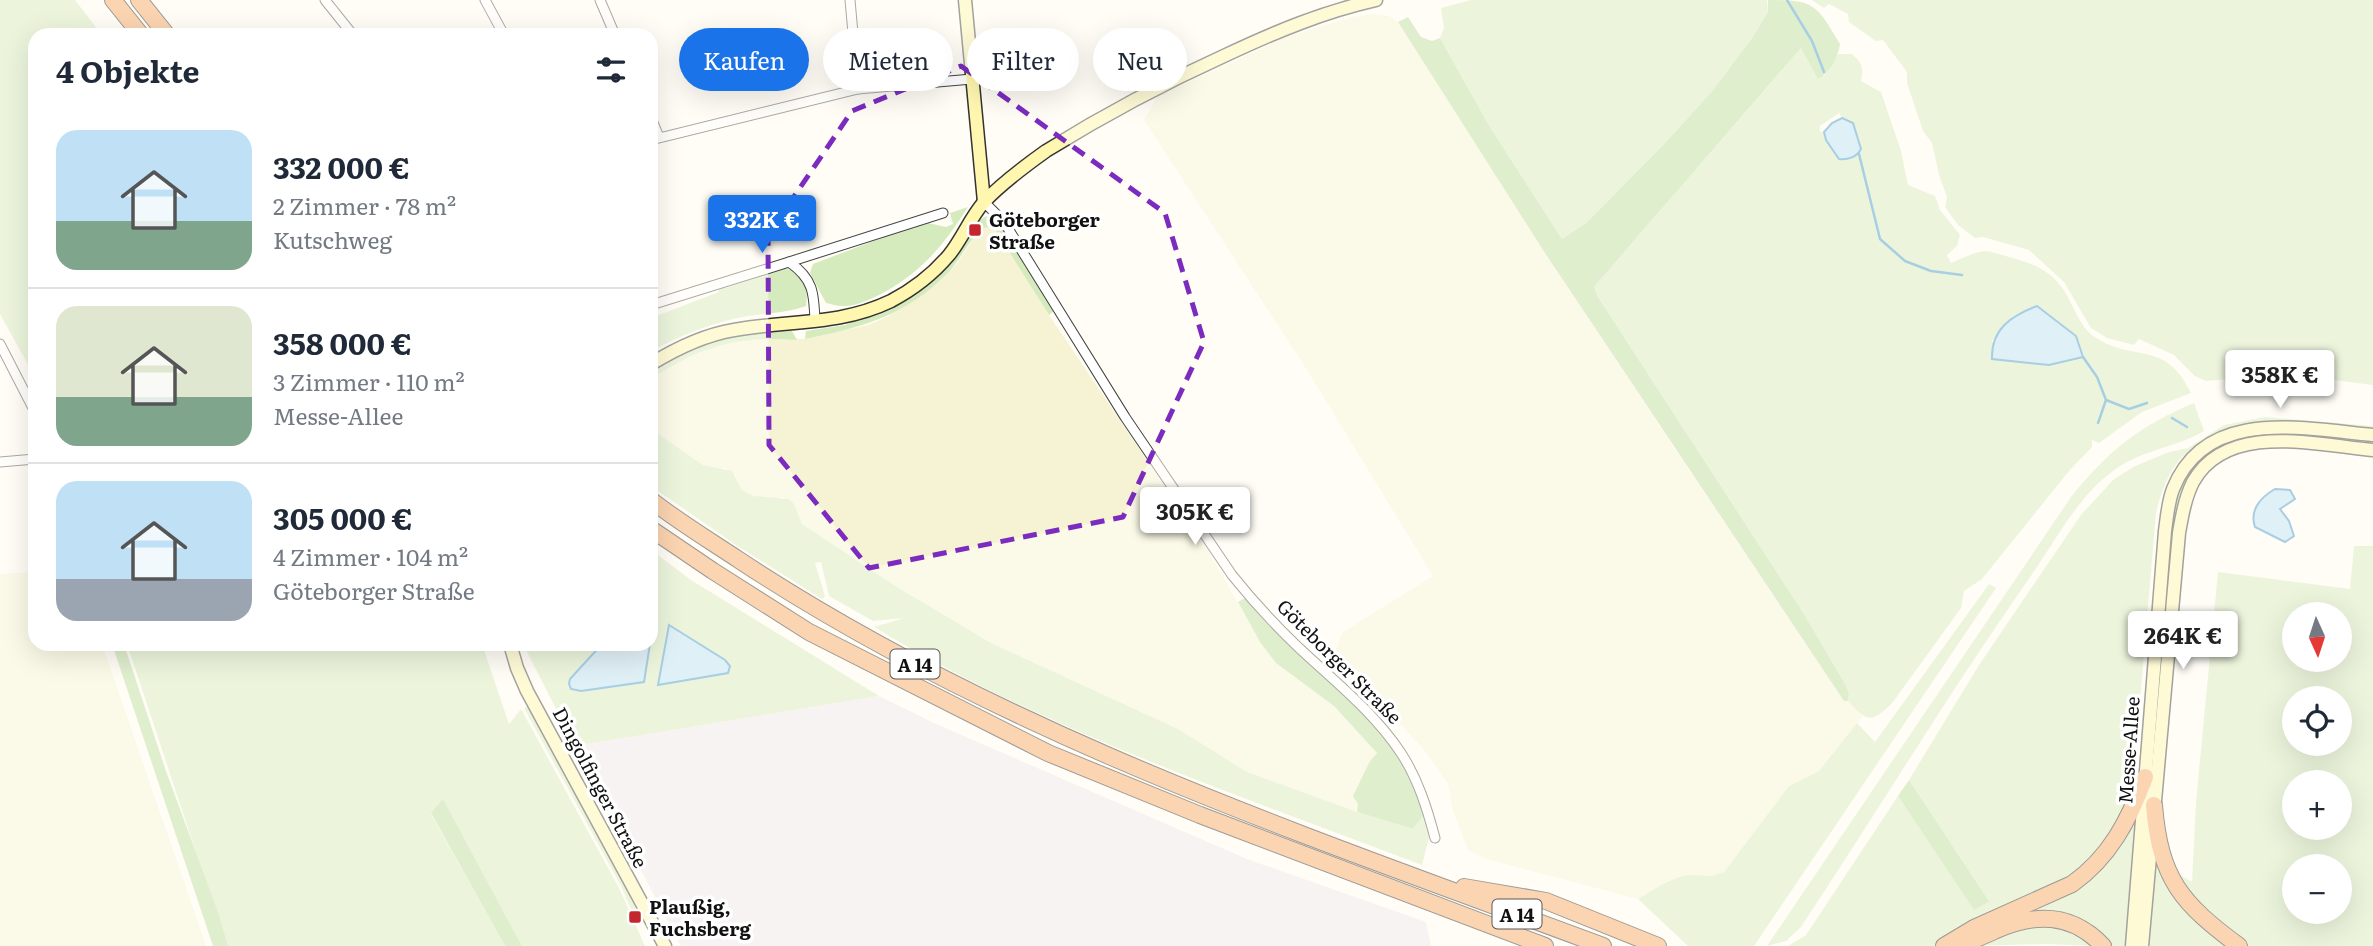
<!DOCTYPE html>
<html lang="de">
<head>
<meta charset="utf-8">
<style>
  body { margin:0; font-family:Literata,serif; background:#f6f6f7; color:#1f2937; height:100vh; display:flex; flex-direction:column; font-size:26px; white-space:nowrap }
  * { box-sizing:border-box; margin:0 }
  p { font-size:23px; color:#747a83 }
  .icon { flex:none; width:38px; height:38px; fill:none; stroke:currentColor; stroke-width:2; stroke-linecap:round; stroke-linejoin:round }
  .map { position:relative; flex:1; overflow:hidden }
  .drawer { position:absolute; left:28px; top:28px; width:630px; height:623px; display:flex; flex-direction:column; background:#fff; border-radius:21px; box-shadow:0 7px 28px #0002 }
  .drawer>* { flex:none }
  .hud { position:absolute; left:679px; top:28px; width:665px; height:63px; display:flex; gap:14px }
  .needle { width:46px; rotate:177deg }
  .buttons { position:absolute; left:2282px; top:602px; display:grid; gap:14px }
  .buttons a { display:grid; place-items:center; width:70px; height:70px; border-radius:50%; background:#fff; box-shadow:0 7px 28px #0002; font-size:35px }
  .price { position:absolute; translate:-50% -60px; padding:0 16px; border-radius:7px; background:#fff; color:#222; font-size:23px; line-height:46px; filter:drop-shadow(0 2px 4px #0008) }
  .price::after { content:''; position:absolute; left:50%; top:42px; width:21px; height:16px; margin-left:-10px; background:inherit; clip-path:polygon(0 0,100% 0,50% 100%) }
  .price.current { background:#1a73e8; color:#fff }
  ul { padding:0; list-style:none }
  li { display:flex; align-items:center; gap:21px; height:175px; padding:0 28px }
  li+li { border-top:2px solid #e0e1e3 }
  li span { display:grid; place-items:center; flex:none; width:196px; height:140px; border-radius:21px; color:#555 }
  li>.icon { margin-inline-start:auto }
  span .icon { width:84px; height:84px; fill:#fffc; stroke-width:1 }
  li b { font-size:30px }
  h2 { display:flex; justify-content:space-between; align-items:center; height:84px; padding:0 28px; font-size:30px }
  .tag { padding:0 24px; border-radius:32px; background:#fff; box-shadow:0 7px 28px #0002; font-size:24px; line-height:63px }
  .tag.current { background:#1a73e8; color:#fff }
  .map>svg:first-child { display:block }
</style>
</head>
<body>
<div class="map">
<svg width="2373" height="946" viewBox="0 0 2373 946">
  <rect width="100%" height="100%" fill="#fffdf5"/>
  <path fill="#eee6ef" d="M879,696l55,27 313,136 179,63 5,24h-750l-106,-200z"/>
  <g fill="#f6f3d4">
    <path d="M1375,14l14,2 9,6 145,228 130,196 171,255h4l14,16 -43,54 -30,15 -65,86 -15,6 -20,-3 -21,7 -30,17 -152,-40 -18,-9 -15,-39 -5,-27 -22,-32 -92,-99 9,-21 90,-56 -124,-203 -165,-253 13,-23 129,-60 66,-20z"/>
    <path d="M986,227l10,4 53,84 158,234 53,93 16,21 58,43 43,47 -7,8 -13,51 -110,-40 -69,-43 -187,-86 -94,-56 -95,-63 -8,-20 -10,-7 -11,2 -19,-3 -12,-6 -6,-14 -11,-8 -10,1 -12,-4 -52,-36v-50l19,-13 40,-18 24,-7 37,-3 34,1 63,-14 21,-9 52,-36 14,-14 24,-35z"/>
    <path d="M35,572v72h67l104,302h-206v-372z"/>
  </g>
  <g fill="#d5ebbd" fill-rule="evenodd">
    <path d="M0,0h75l27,35h-67v342l-35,-63z"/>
    <path d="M1471,0h296l1,12 -16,26 -39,52 -46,51 -81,82 -24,16 -72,-112 -50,-89 4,-10 -3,-20z"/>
    <path d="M1812,0h561v385l-39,-5 -11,-6h-25l-13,-15 -6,13 -6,3 -67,6 -11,-5 -21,-21 -35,-16 -5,6 -27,-7 -16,-10 -27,-46 -35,-32 -46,-13 -8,1 -17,-13 -13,-18 2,-10 -8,-22 -7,-32 -9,-12 -16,-48v-11l-24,-32 -7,1 -27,-19 -1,-8 -19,-10 -5,4z"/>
    <path d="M1802,47l22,29 14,-22h14c10,9 12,14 9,27l20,11 20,59 7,34 27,11 5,14 20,25 -3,11 -10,9 4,8c10,-4 25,-12 35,-12 5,0 11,3 16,4 25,7 48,12 63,37 10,16 15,37 33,47 37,23 68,1 93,54l-49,19 -43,31 -7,-3v7l-23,24 -87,108 -18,12 -3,17 -68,94c-21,22 -27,20 -45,-1l1,-8 -5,-11 -40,-68 -206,-317 -4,-10zM1839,113l3,5 11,5 6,31 -13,6 -6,-1 -14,-19 -2,-8h-4v-6zM2037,306l39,30 -85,6 23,-27z"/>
    <path d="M968,207c-24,38 -48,67 -89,88 -11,5 -24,12 -37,11 -5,0 -10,-2 -16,-3l-16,-30 3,-9 95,-36 20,-5 18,4 7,-3 -3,-11z"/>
    <path d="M987,216l13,7 55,87 -6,5 -53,-84 -10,-4c-13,6 -26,33 -37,45 -43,44 -86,55 -144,67l1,-8 39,-6 42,-16 74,-61 20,-29z"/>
    <path d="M783,268c21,4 26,19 23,38 -19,7 -38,7 -58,10 -35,6 -66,19 -97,35v-33l68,-26 -2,-6 9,2z"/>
    <path d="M792,331l5,9c-57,-5 -98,7 -146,39v-10c51,-29 83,-36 141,-38z"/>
    <path d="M2194,403l10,28c-29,17 -63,19 -91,40 -37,27 -59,73 -85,109 -79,113 -151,232 -227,347l-15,14 -19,5 304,-449c37,-46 68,-71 123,-94z"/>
    <path d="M2265,417l108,9v4c-50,-4 -122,-21 -166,10 -7,5 -14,12 -21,18l-3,-2c-15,16 -22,36 -27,57l-23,270 -6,20 -18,36 -41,41 -109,50 -26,16h-145l18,-11 92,-139 76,113 15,-8 -80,-121 70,-115 102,-150 32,-35 20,-13 36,-15 19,-4 36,-23z"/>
    <path d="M651,429l52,36 29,6 10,19 12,6 35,3 5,5 8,20 95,63 94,56 187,86 69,43 110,40 56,17 12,-15 5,20 -8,31c-186,-71 -377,-134 -548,-238l30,-9 -31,3 -44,-25 -8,-34 -6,1 10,33 -3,3 -86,-54 -85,-59z"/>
    <path d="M2278,431l80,8 1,2 -1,2c-84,-6 -165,-28 -184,82l-35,421 34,-440c10,-27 26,-57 55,-66 16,-4 34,-6 50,-9z"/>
    <path d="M2354,546h19v400h-127l-40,-30 -35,-46 21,12 4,-80 22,-230 132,17zM2294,614h46v46h-46zM2294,698h46v46h-46zM2294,782h46v46h-46zM2294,866h46v46h-46z"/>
    <path d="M651,550l40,30 188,116 -304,50 -52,-102h128z"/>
    <path d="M1989,584l7,4 -242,358h-66l-50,-47c15,-9 35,-23 53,-24 17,0 14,4 33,-3l65,-86 30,-15 38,-48 18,19z"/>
    <path d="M127,644h355l27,80 12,-15 98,179 26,58h-123l-79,-146 -12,14 74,132h-278z"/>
    <path d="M527,707l3,1 95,177 12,27 -4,2 -12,-28 -97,-178z"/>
    <path d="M2137,807l-10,139h-18l-37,-27 -110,19 98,-43z"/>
    <path d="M2153,850l79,96h-86z"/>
    <path d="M2065,925l28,21 -46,-2 -77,2 45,-20z"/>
  </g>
  <g fill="#b9dc9c">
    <path d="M1768,0c47,0 48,4 72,44 -2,13 -10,29 -22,35l-17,-31 -207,239 4,10 206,317 40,68 5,11 -1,8h-4l-301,-451 -145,-228 10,-5 13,20 11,4 8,-3 50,89 72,112 24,-16 81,-82 46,-51 39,-52 16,-26z"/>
    <path d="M1245,598l136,132 29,44 15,40 -12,15 -56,-17 1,-8 -5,-8 17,-35 7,-8 -43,-47 -58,-43 -16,-21 -22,-40z"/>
    <path d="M112,644h12l42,127 53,144 9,31h-15z"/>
    <path d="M1909,780l80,121h1l-16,9 -76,-114z"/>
    <path d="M443,799l79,147h-17l-74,-133z"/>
  </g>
  <g fill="#b9e0f7" stroke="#3f96cf" stroke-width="2">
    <path d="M1842,118l11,5 8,26c-4,8 -13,11 -22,10l-13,-19 -2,-8 8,-9z"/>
    <path d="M2037,306l39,30 7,21 -34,8 -57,-6c-1,-30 19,-43 45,-53z"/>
    <path d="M2275,489l15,1 5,9 -15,10 9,12 5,15 -9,6 -30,-15c-6,-17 6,-30 20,-38z"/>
    <path d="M669,625l56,35 5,6 -2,7 -70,12z"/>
    <path d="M602,644h48l-6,38 -63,9 -10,-2 -2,-5 1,-5z"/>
  </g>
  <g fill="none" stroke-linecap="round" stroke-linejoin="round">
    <g stroke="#3f96cf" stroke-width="2.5">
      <path d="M1787,0l25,41 12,31"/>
      <path d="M1859,154l21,85 25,22 26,10 31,4"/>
      <path d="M2083,357l14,20 9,23 23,9 18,-6"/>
      <path d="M2172,418l15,9"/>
      <path d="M2098,423l8,-23"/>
    </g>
    <g stroke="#444" stroke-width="11">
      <g id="street">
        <path d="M325,0l28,35"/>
        <path d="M485,0l19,35"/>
        <path d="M600,0l15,35"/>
        <path d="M850,0l8,89"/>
        <path d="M651,118l8,19"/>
        <path d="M651,140l207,-51 114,-10"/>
        <path d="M984,202l20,20 121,195 107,158c20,25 42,49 65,71 37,35 76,65 104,107 17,26 26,55 34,85"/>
        <path d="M789,262l154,-49"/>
        <path d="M651,305l138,-43c25,17 25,32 26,60"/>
        <path d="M0,344l35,68"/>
        <path d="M0,462l35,-3"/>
      </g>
    </g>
    <g stroke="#333" stroke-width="15">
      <g id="secondary">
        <path d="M965,0l19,202"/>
        <path d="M651,364c26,-16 53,-29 83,-34 55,-10 105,-4 157,-29 21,-11 42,-27 58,-46 13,-16 21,-37 35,-53 18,-19 41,-36 62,-51 58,-36 118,-68 180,-96 49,-23 97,-43 150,-55"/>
        <path d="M510,644l7,24 10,23 138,255"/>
        <path d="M2132,946l33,-415c2,-14 3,-29 8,-42 33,-83 131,-60 200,-54"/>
        <path d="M2142,946l37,-413c3,-17 6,-35 14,-51 34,-61 124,-37 180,-32"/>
      </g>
    </g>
    <g stroke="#222" stroke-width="18">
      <g id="highway">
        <path d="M113,0l28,35"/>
        <path d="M139,0l28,35"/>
        <path d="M651,500c28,22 58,40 88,60 265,175 568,276 864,386"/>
        <path d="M651,529l62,42 96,61 239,121 152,62 345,131"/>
        <path d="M2154,805c6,74 27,98 85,141"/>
        <path d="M1464,887l82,14 112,45"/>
        <path d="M1944,946l30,-18 98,-44c38,-27 57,-64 73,-107"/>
        <path d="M1965,946c8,-7 19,-10 29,-15 40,-18 77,-19 109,15"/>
      </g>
    </g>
    <use href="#street" stroke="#fff" stroke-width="9"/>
    <use href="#secondary" stroke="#fff6b0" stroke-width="12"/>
    <use href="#highway" stroke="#f5a25d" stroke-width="16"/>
  </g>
  <path d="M0 0H2373V946H0ZM961,66l204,147 39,129 -81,175 -254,51 -100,-123 -1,-210 84,-124z" fill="#fffdf5" fill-opacity=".55" fill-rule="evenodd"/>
  <path fill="none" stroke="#7b2cbf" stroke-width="5" stroke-dasharray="14 9" stroke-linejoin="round" d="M961,66l204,147 39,129 -81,175 -254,51 -100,-123 -1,-210 84,-124z"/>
  <g fill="#c4262e" stroke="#fff" stroke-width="2.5">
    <rect x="968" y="223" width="14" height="14" rx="3.5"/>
    <rect x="628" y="910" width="14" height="14" rx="3.5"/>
  </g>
  <g text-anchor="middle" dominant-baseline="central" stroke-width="7" stroke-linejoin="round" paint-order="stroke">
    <g fill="#fff" stroke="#585858" stroke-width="2">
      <rect x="890.5" y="649.5" width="49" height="29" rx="5"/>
      <rect x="1492.5" y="899.5" width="49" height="29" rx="5"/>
    </g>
    <g font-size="18" font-weight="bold" fill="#111">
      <text x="915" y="664">A 14</text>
      <text x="1517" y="914">A 14</text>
    </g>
    <g font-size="19" font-weight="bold" fill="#111" stroke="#fff" text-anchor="start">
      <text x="989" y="219">Göteborger<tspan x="989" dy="22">Straße</tspan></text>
      <text x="649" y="906">Plaußig,<tspan x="649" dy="22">Fuchsberg</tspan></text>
    </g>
    <g font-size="19" fill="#111" stroke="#fff">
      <text transform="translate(1340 661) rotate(45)">Göteborger Straße</text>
      <text transform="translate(2128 750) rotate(-86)">Messe-Allee</text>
      <text transform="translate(601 787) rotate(62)">Dingolfinger Straße</text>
    </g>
  </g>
</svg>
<div class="buttons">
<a><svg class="needle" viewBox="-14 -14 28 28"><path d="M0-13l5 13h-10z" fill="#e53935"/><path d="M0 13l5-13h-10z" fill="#747a83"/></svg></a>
<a><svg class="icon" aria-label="locate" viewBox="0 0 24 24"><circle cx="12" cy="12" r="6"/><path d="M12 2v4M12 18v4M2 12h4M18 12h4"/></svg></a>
<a>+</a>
<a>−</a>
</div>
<b class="price current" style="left:762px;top:255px">332K €</b>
<b class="price" style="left:2280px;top:410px">358K €</b>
<b class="price" style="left:1195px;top:547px">305K €</b>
<b class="price" style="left:2183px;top:671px">264K €</b>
<div class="hud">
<a class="tag current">Kaufen</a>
<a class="tag">Mieten</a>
<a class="tag">Filter</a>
<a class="tag">Neu</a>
</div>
<section class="drawer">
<h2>4 Objekte<svg class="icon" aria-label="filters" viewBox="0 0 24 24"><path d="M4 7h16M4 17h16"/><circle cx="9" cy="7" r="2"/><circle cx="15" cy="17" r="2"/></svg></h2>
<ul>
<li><span style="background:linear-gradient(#bfe0f5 65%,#7fa58c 0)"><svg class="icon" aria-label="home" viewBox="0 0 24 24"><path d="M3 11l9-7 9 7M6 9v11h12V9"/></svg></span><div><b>332 000 €</b><p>2 Zimmer · 78 m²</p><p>Kutschweg</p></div></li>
<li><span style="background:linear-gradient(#dfe7d0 65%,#7fa58c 0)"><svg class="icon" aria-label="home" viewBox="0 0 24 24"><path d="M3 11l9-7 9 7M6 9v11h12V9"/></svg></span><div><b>358 000 €</b><p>3 Zimmer · 110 m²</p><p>Messe-Allee</p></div></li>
<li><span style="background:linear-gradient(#bfe0f5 70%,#9aa5b1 0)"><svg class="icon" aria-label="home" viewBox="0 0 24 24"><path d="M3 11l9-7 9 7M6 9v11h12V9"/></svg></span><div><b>305 000 €</b><p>4 Zimmer · 104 m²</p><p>Göteborger Straße</p></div></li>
</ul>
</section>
</div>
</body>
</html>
